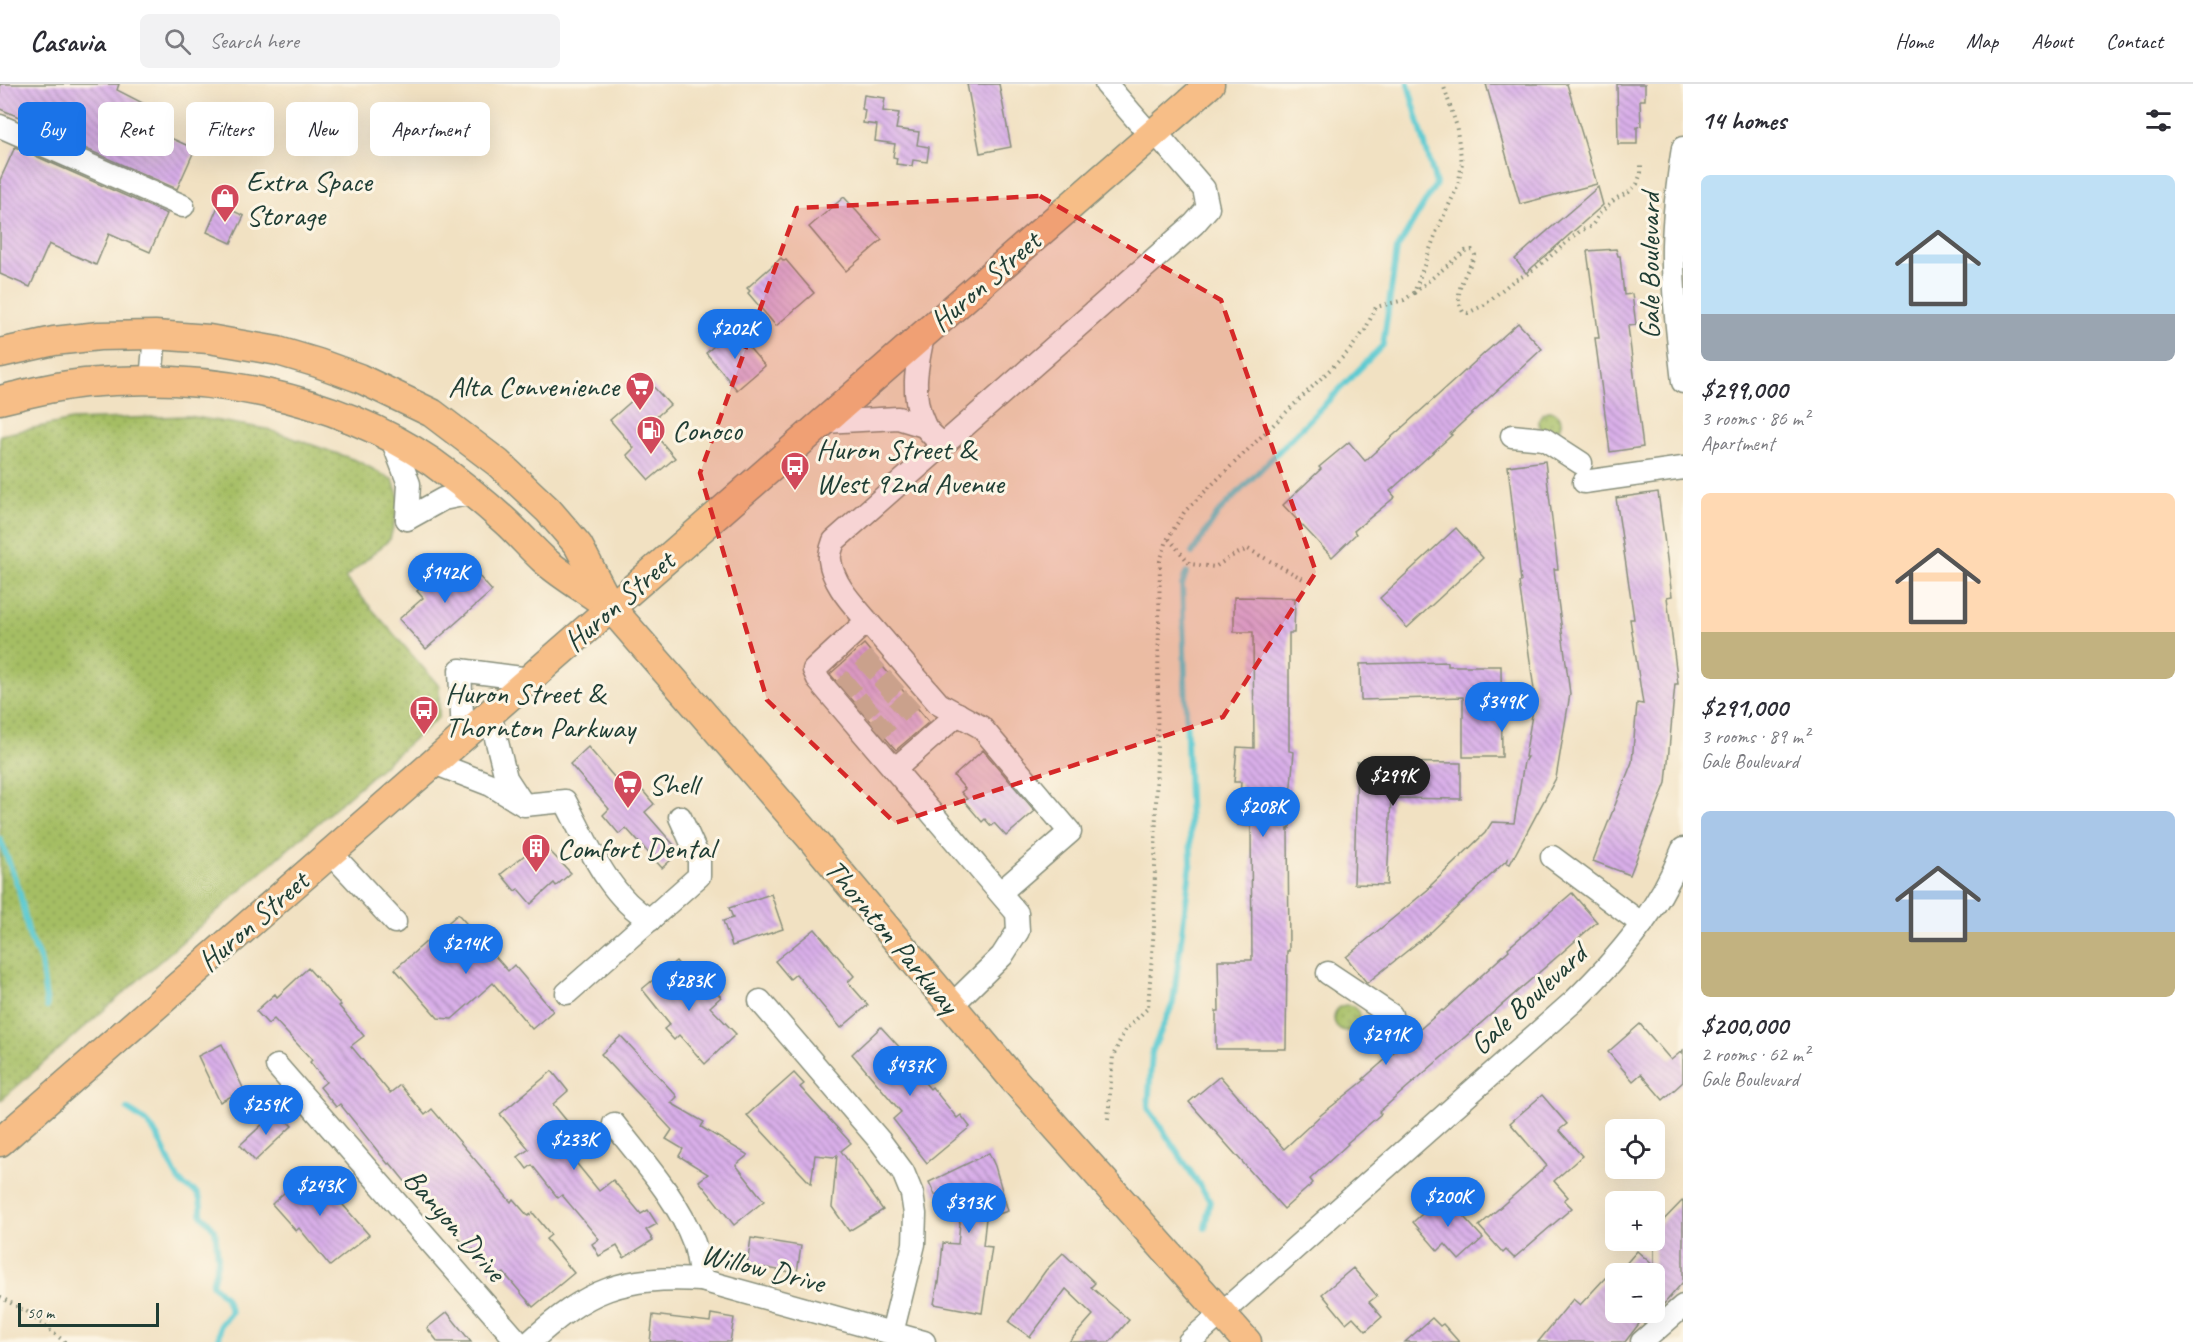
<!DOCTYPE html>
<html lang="en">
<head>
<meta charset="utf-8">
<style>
  body { margin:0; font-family:Caveat,sans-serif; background:#f2f2f3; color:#2b2b33; height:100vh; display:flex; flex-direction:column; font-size:22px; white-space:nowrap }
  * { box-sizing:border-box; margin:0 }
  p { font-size:20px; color:#7c7c81 }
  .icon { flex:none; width:33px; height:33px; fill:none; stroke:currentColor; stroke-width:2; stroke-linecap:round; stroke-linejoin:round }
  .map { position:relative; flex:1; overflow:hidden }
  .panel { display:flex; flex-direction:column; background:#fff; width:510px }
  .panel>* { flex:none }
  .guide { position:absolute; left:18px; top:18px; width:570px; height:54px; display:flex; gap:12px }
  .buttons { position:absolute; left:1605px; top:1035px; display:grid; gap:12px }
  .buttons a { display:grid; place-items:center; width:60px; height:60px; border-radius:9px; background:#fff; box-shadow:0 6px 24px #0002; font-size:30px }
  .scale { position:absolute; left:18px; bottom:15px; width:141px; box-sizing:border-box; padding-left:6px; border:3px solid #1f3d34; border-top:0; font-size:16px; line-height:21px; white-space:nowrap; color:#1f3d34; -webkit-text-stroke:4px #fcf5e5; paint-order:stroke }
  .price { position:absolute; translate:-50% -51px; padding:0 14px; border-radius:21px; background:#1a73e8; color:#fff; font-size:20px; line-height:39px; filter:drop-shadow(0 2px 3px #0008) }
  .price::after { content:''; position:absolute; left:50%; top:36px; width:18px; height:14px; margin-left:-9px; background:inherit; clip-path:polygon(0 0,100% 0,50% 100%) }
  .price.selected { background:#222; color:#fff }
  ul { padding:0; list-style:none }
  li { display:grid; align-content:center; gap:12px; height:318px; padding:0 18px }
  li span { display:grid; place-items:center; height:186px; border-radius:9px; color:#555 }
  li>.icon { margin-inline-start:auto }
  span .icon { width:108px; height:108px; fill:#fffc; stroke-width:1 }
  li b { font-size:26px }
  h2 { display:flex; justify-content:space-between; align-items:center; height:72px; padding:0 18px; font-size:26px }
  .tag { padding:0 21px; border-radius:9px; background:#fff; box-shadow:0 6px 24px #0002; font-size:21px; line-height:54px }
  .tag.selected { background:#1a73e8; color:#fff }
  header { display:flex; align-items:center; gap:36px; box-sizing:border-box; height:84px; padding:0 30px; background:#fff; border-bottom:2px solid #e1e1e2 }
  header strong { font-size:28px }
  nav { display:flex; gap:33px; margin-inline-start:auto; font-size:21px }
  .search { width:420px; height:54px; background:#f2f2f3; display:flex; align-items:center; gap:15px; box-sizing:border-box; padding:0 21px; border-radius:9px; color:#7c7c81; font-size:22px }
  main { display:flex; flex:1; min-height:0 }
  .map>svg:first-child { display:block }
</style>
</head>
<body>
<header>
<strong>Casavia</strong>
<div class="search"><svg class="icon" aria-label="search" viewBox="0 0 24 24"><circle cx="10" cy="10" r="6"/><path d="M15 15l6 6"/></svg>Search here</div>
<nav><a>Home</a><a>Map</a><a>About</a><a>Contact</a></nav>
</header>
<main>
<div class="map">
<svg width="1683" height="1258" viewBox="0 0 1683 1258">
  <defs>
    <pattern id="grass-dots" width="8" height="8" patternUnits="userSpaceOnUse" patternTransform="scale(1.5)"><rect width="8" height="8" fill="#a5be64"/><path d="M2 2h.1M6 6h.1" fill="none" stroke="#869c53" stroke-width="1.8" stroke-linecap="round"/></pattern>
    <pattern id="building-back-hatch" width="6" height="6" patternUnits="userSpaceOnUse" patternTransform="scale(1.5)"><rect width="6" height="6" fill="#d9afe9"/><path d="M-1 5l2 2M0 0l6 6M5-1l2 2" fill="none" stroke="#af90be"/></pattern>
  </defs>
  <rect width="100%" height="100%" fill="#fcf5e5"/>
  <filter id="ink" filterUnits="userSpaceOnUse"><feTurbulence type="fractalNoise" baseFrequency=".0167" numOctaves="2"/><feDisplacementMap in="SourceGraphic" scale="12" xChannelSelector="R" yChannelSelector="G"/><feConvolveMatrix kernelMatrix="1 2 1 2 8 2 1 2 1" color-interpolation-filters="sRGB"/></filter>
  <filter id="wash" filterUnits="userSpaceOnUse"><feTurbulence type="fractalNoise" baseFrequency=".008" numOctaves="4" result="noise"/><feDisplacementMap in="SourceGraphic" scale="24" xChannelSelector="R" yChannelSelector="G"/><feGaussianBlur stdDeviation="1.35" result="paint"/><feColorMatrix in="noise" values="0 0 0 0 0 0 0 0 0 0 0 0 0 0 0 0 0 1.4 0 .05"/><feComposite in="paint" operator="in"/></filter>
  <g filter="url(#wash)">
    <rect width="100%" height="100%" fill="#f1e1c2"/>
    <g fill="url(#grass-dots)" stroke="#627e4c" stroke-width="1.5">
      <circle cx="1550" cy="338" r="11"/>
      <path d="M188,332l79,13 91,32 35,19 7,20 -10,39 -45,39 94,108v31l-439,384v-666l72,-15z"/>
      <circle cx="1347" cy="934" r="13"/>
    </g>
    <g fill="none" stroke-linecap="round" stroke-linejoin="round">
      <g stroke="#5dcad1" stroke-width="6">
        <path d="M1192,469l26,-40 165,-168 14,-96 39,-65 -28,-100"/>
        <path d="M1186,489l-4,12 9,277 -18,141 -21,49 -4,56 62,93 -5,27"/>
        <path d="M0,755l19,50 10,46 12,27 6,45"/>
        <path d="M127,1025c6,4 13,8 19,13 16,15 21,39 32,57 10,16 24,4 23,35l14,16 3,29 -6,25 13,13 6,15 -11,13 -1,17"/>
      </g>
    </g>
    <g id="blocks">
      <g fill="url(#building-back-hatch)">
        <path d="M0,0h119l-2,6 47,24 -9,17 40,18 -18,40 -152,-67 1,-2 -26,-11z"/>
        <path d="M967,0h32l12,63 -31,6z"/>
        <path d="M1486,0h81l30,100 -77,20z"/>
        <path d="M1617,0h28v16h-5l1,26 -4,1v17h-19z"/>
        <path d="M864,11l21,3 -2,13 16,2 -3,16 23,3 -2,13 12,2 -2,15 -14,-2 -1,6 -16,-2 1,-6 -4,-1 2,-13 -20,-3 2,-16 -14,-2 2,-13 -3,-1z"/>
        <path d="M15,63l152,67 -17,38 -41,-18 -13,31 -47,-21 -19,43 -30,-13v-94z"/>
        <path d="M1598,103l5,18 -77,68 -11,-14z"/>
        <path d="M844,113l38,43 -36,31 -37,-44z"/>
        <path d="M219,120l25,12 -13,27 -24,-11z"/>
        <path d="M1616,165l2,7h2l4,39 8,-1 4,31 -8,1 15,121 -33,5 -15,-114h4l-12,-87z"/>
        <path d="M781,174l3,3 2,-1 28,33 -38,33 -28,-33 2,-2 -3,-3z"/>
        <path d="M1518,239l24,26 -92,85 2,1 -62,56 5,6 -41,34 2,3 -24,23 -49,-52 38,-36 -2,-2 30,-25 16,19z"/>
        <path d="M733,245l32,37 -28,24 -31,-37z"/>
        <path d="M651,300l19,21 -23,20 28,33 -26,22 -22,-25 7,-7 -24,-28z"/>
        <path d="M1545,377l13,108h-4l16,125 -14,84 -46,86 -3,-1 1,-4 -76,72 -65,52 -21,-26 85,-70h-2l56,-54 7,-11 22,1 10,-61 3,-5h-2l10,-60 -16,-115h2l-13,-116z"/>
        <path d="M1658,408l14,104 -5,1 11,87h-3l-9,99 -36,92 -37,-14 39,-99 5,-59 6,1 -13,-85h4l-18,-121z"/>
        <path d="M1456,444l27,30 -76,70 -27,-30z"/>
        <path d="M465,476l27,31 -66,58 -27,-30 24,-21 -6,-7 18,-16 6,6z"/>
        <path d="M1234,513l61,1 -1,35h-5v118l5,1 -4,44h2l-2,32h-2l1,123h-2l-1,98h-70v-38h3l-1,-51h34l-1,-134 -13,-1 3,-43h-7l3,-35 17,1 -1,-116h-19z"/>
        <path d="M864,560l65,78 -33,28 -66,-76z"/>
        <path d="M1448,578v4h53l1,91h-39v-60l-102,3 -1,-36z"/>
        <path d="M588,663l40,46 10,-8 16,19 -9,8 35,40 -18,16 -36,-40 -7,6 -16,-19 6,-6 -39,-45z"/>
        <path d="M983,666l52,61 -29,25 -12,-13 -3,3 -6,-7 -3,3 -18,-21 3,-2 -6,-7 4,-3 -11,-13z"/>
        <path d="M1357,678l104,1v36l-70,-1 -4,87 -33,-1z"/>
        <path d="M541,758l30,31 -15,13 -2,-3 -23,21 -13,-15 -3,2 -14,-17z"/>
        <path d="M1572,809l25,29 -218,190 2,2 -34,29 1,1 -38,35 3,4 -29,26 -95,-107 31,-26 64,73 38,-35 43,-34 -2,-1 79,-69 1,1 66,-61 -1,-2z"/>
        <path d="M771,810l12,35 -51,17 -9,-25 10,-3 -4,-10z"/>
        <path d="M458,830l50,57 6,-6 39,46 -21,18 -39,-46 -41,36 -14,-1 -43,-49z"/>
        <path d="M815,845l39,47 -6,6 20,23 -27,23 -45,-54 -6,5 -15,-18z"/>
        <path d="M676,877l27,33 8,-7 10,10 -11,10 26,27 -31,30 -26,-29 -5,5 -10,-11 6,-5 -28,-35z"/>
        <path d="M308,884l33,37 -2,1 25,30 -13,10 39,47 10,-8 25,30 7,-6 79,93 2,-3 15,17 5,-3 18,22 -5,4 28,34 -41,34 -29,-34 -7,6 -24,-30 -3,3 -50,-61 -4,4 -26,-32 -2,1 -48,-60 -4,3 -16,-20 6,-5 -16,-20 2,-2 -38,-41 -6,5 -12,-13 19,-17 2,3z"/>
        <path d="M1640,940l31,36 12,-10v32l-20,18 -22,-26 -8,7 -25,-29z"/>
        <path d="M881,943l22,24 -3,2 30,36 2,-2 25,31 4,-3 9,12 -43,36 -34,-44 8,-7 -49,-58z"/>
        <path d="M621,952l54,58 2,3 -6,6 33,19 -3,5 47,28 -12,10 28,36 -30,24 -35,-44 9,-7 -29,-18 4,-7 -17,-10 6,-9 -71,-76z"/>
        <path d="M222,960l22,46 -24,12 -22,-46z"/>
        <path d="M552,987l16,20 -15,13 22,27 -15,12 39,48 14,-11 28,34 7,-4 9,14 -11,6 7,10 -29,18 -7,-12 -18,10 -7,-12 7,-5 -37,-44 -4,3 -26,-33 -5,4 -9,-12 11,-8 -29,-35z"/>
        <path d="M794,989l10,11 -4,3 51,56 -10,8 42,59 -34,21 -17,-24 5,-52 -3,2 -19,-2 -4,29 -64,-69z"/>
        <path d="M1542,1011l25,29 -8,6 23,26 -28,25 14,16 -4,3 8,8 -58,50 -8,-8 -3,3 -24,-27 68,-60 -37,-43z"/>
        <path d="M277,1027l15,15 -37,35 -15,-16z"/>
        <path d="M989,1069l6,13 13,45 -22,7 -3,28 9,1 -10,66 -48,-9 4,-22 1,1 4,-40 15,1 2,-21 -10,-35 -15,7 -6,-13z"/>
        <path d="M311,1084l58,67 -39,31 -31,-38 -3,3 -24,-27z"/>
        <path d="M1444,1111l39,43 -24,22 -14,-16 -7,7 -25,-29z"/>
        <path d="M1683,1116v82l-19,22 -2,-2 -8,9v-37h-37l20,-23 17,15v-36z"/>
        <path d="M751,1154l50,8 -4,27 -50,-8z"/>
        <path d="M1063,1169l32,30 -4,4 38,33 -19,22h-41l24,-27 -27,-26 -36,48 -21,-15 37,-52z"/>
        <path d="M1353,1184l24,28 -8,6 13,15 -16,14 -13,-14 -7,6 -24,-29z"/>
        <path d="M1605,1194l11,9v25h32l-23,30h-87l35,-43 7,6z"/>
        <path d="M447,1228l24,30h-33l-11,-14z"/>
        <path d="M711,1230l23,4 -4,24h-80l3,-27 57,7z"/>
        <path d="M1432,1234l8,8 3,-2 16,18h-54z"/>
      </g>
    </g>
  </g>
  <g filter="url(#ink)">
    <use href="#blocks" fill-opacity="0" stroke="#888f7b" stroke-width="1.5"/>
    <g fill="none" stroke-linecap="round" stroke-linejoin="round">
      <g stroke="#c7c0a6" stroke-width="22" stroke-dasharray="22 11" stroke-linecap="butt">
        <path d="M838,610l40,-36"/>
        <path d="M856,631l41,-36"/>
        <path d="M872,651l41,-37"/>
      </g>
      <g stroke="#888f7b" stroke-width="25">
        <g id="minor">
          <path d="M1106,0l45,52"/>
          <path d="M0,42l183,80"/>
          <path d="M1683,64c-5,32 -9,64 -10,97 -1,45 5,92 10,137"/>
          <path d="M923,252c-6,29 -13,59 1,88 3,8 13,15 19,21"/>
          <path d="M151,297l4,-46"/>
          <path d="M824,338l74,-4 26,8"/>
          <path d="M1512,352l32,3 37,24"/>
          <path d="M391,353l18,47 -2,35"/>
          <path d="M1584,398l99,-14"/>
          <path d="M407,435l36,-20 29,-6"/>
          <path d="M867,537c-15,-18 -34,-37 -37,-61 -1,-6 2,-13 4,-19l360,-317 14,-16 -4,-19 -49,-57"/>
          <path d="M490,630l16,64 15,23"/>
          <path d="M463,653l-3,-67 70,9"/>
          <path d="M434,679l57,22 33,20 41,-4c22,41 42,94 85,119"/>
          <path d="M895,685l63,-55"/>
          <path d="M331,769l64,69"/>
          <path d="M1552,773l90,67"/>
          <path d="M1328,889l63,42"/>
          <path d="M567,909l132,-117v-17l-19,-42"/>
          <path d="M760,917l120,140 23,31 9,22 3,20 -1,30 -22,89"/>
          <path d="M951,922l51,-50 16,-25 -1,-18 -198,-232 -5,-11 53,-49 72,83 42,23 89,105 -69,60"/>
          <path d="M277,982l241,276"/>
          <path d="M614,1040c29,37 63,74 80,119 4,12 5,25 7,37"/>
          <path d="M530,1258c58,-53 92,-66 171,-62l223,62"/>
          <path d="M1189,1258l385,-341c45,-44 86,-92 109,-152"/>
          <path d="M1642,1258l41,-36"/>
        </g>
      </g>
      <g stroke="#888f7b" stroke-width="31">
        <g id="major">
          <path d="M0,269l54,-12 45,-5 56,-1 54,4 69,12 40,12 41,15 73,35 66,50 50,47 30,35 33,63 199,229 205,244 232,261"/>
          <path d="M0,316c28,-7 56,-14 85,-17 119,-11 246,11 347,79 25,18 51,39 74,60 13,12 25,26 38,38 19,17 43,30 63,45"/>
          <path d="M0,1058l1210,-1058"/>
        </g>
      </g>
      <g stroke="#888f7b" stroke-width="4" stroke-dasharray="1.5 4.5" stroke-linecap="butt">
        <path d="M1414,209l51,-42 7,-1 3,5c-9,20 -23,36 -12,57l5,1 16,-8 29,-24 14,-7 18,-13 35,-30 12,-5 8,-13 15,-14 14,-7 8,-8 4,-11v-11"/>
        <path d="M1169,455l21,25 25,3 15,-10 18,-8 57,31"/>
        <path d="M1108,1035l5,-63 12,-26 23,-22 6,-81 6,-366 8,-23 17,-27 164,-160 16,-21 11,-23 28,-7 10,-7 23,-63 21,-44 4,-23 -6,-39 -13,-40"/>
        <path d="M0,1213l27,15 38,30"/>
      </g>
      <use href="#minor" stroke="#fff" stroke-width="22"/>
      <use href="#major" stroke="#f7be87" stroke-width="28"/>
    </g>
  </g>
  <path fill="#d62828" fill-opacity="0.2" stroke="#d62828" stroke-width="4.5" stroke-dasharray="12 8" stroke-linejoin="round" d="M1040,112l181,104 95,272 -93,145 -328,106 -128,-123 -67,-227 97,-265z"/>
  <defs>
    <g id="shop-pin" transform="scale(1.5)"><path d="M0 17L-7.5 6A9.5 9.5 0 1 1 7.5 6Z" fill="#d1495b" stroke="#fcf5e5"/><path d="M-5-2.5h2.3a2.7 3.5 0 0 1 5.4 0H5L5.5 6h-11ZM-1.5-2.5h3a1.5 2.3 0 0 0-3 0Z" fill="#fff"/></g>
    <g id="supermarket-pin" transform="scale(1.5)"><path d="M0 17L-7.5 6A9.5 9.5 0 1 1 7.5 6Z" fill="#d1495b" stroke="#fcf5e5"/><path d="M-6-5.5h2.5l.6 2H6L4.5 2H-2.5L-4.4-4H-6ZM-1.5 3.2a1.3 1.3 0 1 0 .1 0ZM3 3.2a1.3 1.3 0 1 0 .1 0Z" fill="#fff"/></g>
    <g id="fuel-pin" transform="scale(1.5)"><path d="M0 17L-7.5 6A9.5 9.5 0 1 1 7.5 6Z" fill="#d1495b" stroke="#fcf5e5"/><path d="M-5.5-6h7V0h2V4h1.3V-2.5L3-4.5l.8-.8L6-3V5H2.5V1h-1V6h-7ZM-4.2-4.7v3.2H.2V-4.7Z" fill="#fff"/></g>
    <g id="bus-pin" transform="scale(1.5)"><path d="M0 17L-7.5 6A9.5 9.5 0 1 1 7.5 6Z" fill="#d1495b" stroke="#fcf5e5"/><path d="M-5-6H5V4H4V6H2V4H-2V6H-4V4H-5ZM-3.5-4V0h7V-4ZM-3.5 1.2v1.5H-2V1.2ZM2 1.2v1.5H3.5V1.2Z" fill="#fff"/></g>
    <g id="building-pin" transform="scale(1.5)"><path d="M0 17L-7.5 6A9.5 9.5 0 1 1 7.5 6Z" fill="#d1495b" stroke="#fcf5e5"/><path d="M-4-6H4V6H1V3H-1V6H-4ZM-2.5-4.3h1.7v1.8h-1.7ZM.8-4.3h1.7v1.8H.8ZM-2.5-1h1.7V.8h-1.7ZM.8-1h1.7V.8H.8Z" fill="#fff"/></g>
  </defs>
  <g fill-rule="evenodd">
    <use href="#shop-pin" x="225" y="114"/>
    <use href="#supermarket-pin" x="640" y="302"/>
    <use href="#fuel-pin" x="651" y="346"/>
    <use href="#bus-pin" x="795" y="382"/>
    <use href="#bus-pin" x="424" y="626"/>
    <use href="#supermarket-pin" x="628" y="700"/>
    <use href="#building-pin" x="536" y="764"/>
  </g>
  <g text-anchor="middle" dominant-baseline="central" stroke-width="6" stroke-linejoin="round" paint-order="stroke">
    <g font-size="30" fill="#1f3d34" stroke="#fcf5e5" text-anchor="start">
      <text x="246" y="97">Extra Space<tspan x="246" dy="34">Storage</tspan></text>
      <text x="619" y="302" text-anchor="end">Alta Convenience</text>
      <text x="672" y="346">Conoco</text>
      <text x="816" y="365">Huron Street &amp;<tspan x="816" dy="34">West 92nd Avenue</tspan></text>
      <text x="445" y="609">Huron Street &amp;<tspan x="445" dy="34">Thornton Parkway</tspan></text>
      <text x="649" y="700">Shell</text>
      <text x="557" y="764">Comfort Dental</text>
    </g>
    <g font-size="30" fill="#1f3d34" stroke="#fcf5e5">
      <text transform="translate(1649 182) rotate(-90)">Gale Boulevard</text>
      <text transform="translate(985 197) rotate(-41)">Huron Street</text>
      <text transform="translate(619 517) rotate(-41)">Huron Street</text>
      <text transform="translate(253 837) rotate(-41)">Huron Street</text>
      <text transform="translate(892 852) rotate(50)">Thornton Parkway</text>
      <text transform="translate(1528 915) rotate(-43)">Gale Boulevard</text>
      <text transform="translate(455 1141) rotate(49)">Banyon Drive</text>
      <text transform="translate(763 1184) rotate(14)">Willow Drive</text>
    </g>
  </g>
</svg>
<div class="buttons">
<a><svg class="icon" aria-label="locate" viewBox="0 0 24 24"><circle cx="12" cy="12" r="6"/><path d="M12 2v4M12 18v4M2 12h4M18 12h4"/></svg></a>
<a>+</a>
<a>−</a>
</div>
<div class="scale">50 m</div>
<b class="price" style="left:735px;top:276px">$202K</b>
<b class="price" style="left:445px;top:520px">$142K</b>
<b class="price" style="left:1502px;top:649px">$349K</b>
<b class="price selected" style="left:1393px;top:723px">$299K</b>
<b class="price" style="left:1263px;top:754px">$208K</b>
<b class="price" style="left:466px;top:891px">$214K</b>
<b class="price" style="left:689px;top:928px">$283K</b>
<b class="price" style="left:1386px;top:982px">$291K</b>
<b class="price" style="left:910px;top:1013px">$437K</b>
<b class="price" style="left:266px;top:1052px">$259K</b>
<b class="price" style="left:574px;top:1087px">$233K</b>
<b class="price" style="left:320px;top:1133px">$243K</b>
<b class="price" style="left:1448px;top:1144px">$200K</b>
<b class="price" style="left:969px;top:1150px">$313K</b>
<div class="guide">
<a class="tag selected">Buy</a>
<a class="tag">Rent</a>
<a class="tag">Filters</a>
<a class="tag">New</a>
<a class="tag">Apartment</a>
</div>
</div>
<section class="panel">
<h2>14 homes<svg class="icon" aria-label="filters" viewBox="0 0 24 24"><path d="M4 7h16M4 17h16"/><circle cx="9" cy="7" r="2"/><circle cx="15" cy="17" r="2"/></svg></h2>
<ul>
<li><span style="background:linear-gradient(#bfe0f5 75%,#9aa5b1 0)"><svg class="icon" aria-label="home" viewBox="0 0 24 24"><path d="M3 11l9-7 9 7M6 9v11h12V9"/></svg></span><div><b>$299,000</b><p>3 rooms · 86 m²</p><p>Apartment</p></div></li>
<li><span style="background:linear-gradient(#ffd9b3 75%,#c2b280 0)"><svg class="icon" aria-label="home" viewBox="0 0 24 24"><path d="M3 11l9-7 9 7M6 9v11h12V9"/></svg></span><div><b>$291,000</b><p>3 rooms · 89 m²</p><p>Gale Boulevard</p></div></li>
<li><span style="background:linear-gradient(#a9c7e8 65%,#c2b280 0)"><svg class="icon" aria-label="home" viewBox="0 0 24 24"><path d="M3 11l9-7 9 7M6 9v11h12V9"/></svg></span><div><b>$200,000</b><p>2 rooms · 62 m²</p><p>Gale Boulevard</p></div></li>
</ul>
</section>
</main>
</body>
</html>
